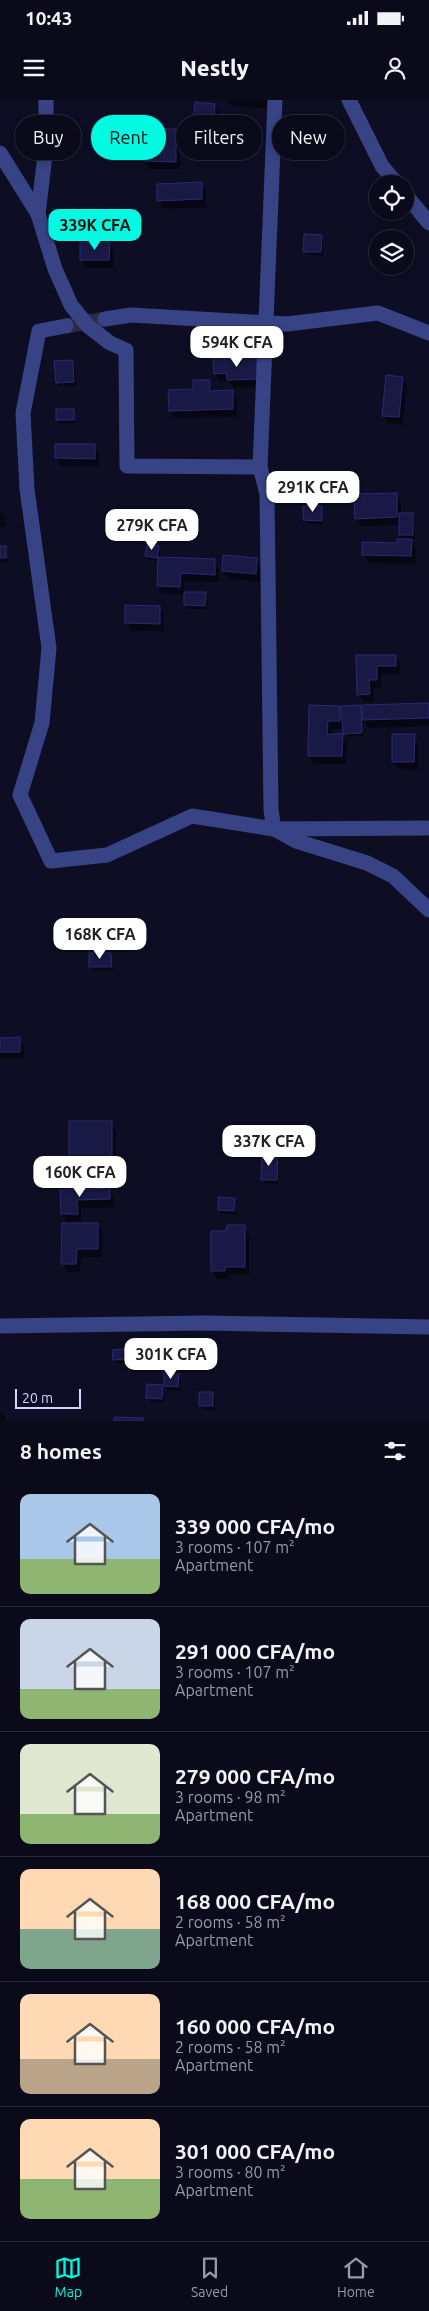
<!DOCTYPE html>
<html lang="en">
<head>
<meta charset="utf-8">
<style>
  body { margin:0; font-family:Ubuntu,sans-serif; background:#181828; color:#f1f3f6; height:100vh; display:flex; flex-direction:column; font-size:19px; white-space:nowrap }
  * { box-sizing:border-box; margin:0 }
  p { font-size:16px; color:#999aa3 }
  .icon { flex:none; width:28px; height:28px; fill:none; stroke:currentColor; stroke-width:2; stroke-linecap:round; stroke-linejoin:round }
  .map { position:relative; height:1321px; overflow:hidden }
  .panel { display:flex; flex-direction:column; background:#0a0a1b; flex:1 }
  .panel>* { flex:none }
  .top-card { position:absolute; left:15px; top:15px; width:400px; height:45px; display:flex; gap:10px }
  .tools { position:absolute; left:369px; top:75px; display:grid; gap:10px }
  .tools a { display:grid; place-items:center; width:45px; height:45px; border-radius:50%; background:#0a0a1b; box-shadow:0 2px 8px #0003,0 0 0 1px #2a2b3a; font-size:25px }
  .scale { position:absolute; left:15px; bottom:12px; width:66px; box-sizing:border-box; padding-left:5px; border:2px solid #d0d4ff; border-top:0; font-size:14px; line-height:18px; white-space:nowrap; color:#d0d4ff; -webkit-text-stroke:4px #0d0e24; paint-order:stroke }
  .price { position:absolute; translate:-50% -42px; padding:0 11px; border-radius:10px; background:#fff; color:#222; font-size:16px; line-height:32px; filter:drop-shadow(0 1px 2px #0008) }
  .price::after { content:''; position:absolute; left:50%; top:30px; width:15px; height:11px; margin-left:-8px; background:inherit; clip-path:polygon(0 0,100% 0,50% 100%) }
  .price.active { background:#00fbe3; color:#111 }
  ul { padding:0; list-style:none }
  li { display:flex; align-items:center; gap:15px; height:125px; padding:0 20px }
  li+li { border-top:1px solid #2a2b3a }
  li span { display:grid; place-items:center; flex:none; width:140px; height:100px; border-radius:10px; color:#555 }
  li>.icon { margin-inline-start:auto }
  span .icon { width:60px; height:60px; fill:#fffc; stroke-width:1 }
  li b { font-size:21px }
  h2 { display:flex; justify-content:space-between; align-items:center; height:60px; padding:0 20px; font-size:21px }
  .pill { padding:0 18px; border-radius:22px; background:#0a0a1b; box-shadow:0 2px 8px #0003,0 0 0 1px #2a2b3a; font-size:18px; line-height:45px }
  .pill.active { background:#00fbe3; color:#111 }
  .status { display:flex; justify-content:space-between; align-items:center; height:35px; padding:0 25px; background:#0a0a1b; direction:ltr }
  .status svg { height:14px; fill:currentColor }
  header { display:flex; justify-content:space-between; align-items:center; height:65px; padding:0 20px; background:#0a0a1b; font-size:22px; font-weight:800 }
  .tabs { display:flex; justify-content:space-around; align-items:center; height:70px; border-top:1px solid #2a2b3a; background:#0a0a1b; font-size:14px; color:#999aa3 }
  .tabs a { display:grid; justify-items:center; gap:2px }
  .tabs .active { color:#00fbe3 }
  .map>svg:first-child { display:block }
</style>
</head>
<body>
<div class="status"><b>10:43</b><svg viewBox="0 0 49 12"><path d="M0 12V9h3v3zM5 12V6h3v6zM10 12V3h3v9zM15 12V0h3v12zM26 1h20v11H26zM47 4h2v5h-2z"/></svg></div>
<header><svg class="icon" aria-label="menu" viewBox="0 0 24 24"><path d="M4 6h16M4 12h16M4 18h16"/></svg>Nestly<svg class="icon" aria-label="person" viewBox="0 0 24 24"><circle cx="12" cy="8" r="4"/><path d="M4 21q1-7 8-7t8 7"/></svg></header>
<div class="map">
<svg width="429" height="1321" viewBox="0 0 429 1321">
  <rect width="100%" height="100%" fill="#0d0e24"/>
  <g fill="#0007">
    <path d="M228,0h40l-1,9 -36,-3z"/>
    <path d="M214,5l5,8 -4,44 -18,-2 -4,-8z"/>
    <path d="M175,31l5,8v30h-30l-5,-8z"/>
    <path d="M201,84l5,8v15l-43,2 -4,-8z"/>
    <path d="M321,136l2,4v16l-16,-1 -2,-3z"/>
    <path d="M109,143l5,8 -1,17h-27l-5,-8z"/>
    <path d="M256,258l5,29 -28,1 -4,-7h-9l-5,-8z"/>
    <path d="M72,261l3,4 1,21h-17l-2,-3z"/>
    <path d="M402,278l5,8 -4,39 -15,-2 -5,-8z"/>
    <path d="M209,281l5,11h18l5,8v17l-62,1 -5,-8z"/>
    <path d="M73,310l2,13 -15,1 -3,-4z"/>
    <path d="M56,345h38l5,8v13h-38l-5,-8z"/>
    <path d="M396,394l5,8v12h11l2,4 1,21h-5l6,10 -1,15 -47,-1 -4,-8v-12l35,1 4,-4 -3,-5v-10l-39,1 -5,-8z"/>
    <path d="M321,408l2,3v13h-16l-2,-4z"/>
    <path d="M0,413h3l2,3v11h-5z"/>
    <path d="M0,447h5l2,4v11h-7z"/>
    <path d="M158,447l3,4 -1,7 54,3 5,8v13l-34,-1 -1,12h21l2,4v12h-19l-3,-4 1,-10 -24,-2 -4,-8 1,-24 -10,-1 -3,-4z"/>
    <path d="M256,459l5,8 -1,15 -32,-3 -5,-8z"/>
    <path d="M159,507l5,8v16h-33l-5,-8z"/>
    <path d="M358,556h38l4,8v10h-19v14h-8l1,14h-11l-5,-8z"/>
    <path d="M429,604v22l-61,2 -5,-10 1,18 -18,1 -2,-8h-12v6h10l5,8 -1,21h-32l-5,-8 1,-50 29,1 4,7 17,-7 3,5z"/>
    <path d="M414,636l4,8v26l-20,-1 -5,-8z"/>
    <path d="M111,854l2,4v13h-20l-2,-4z"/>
    <path d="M0,939h19l5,8v12h-24z"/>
    <path d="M111,1023l5,8v37l-41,-1 -5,-8z"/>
    <path d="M277,1055l2,4 -1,25 -14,-1 -2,-4z"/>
    <path d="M109,1089l5,8v10l-33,1v13l-7,1v2h23l5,8v25h-21l-1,15h-13l-4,-8 5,-40 -6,-10 -1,-23z"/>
    <path d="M220,1099h14l2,4v12l-15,-1 -2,-4z"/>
    <path d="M244,1127l5,8v40h-20v4h-12l-5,-8 16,-38z"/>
    <path d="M180,1247l2,4v14l-17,-1 -2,-3z"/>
    <path d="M126,1251l3,12h-13l-2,-4z"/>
    <path d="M166,1274l12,1 3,4 -1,12 -13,-1 -2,-4z"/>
    <path d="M162,1286l2,4v12h-14l-2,-4z"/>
    <path d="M212,1293l3,4v13h-12l-2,-4z"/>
    <path d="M0,1312l5,4v5h-5z"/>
  </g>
  <g fill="#191945" stroke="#2b2a72">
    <path d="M195,2l20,2 -4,45 -20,-2z"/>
    <path d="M144,29h32v33l-32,-1z"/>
    <path d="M202,82v17l-45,2v-17z"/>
    <path d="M304,134l18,1 -1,17h-18z"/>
    <path d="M80,142h30l-1,18h-29z"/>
    <path d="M257,257v22l-30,1 -1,-7 -12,1 -1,-16z"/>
    <path d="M73,260l1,22 -18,1 -2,-22z"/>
    <path d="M386,275l17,2 -4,40 -17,-1z"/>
    <path d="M193,280h17v11l23,-1v19l-64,2 -1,-21 25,-1z"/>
    <rect x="56" y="309" width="18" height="11"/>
    <path d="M55,344h40v15l-40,-1z"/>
    <path d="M397,393v24l-42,2 -1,-25z"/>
    <path d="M303,406h19v15l-19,-1z"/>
    <rect x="399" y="413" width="14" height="22"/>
    <path d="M397,439h15l-1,17 -49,-1v-13l35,1z"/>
    <path d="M147,444l12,2 -2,12 -12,-2z"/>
    <rect x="0" y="446" width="6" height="12"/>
    <path d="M223,455l34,3 -1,16 -34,-3z"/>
    <path d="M158,457l57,2v16l-34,-2 -1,14 -23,-1z"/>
    <path d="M184,492h22l-1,14 -21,-1z"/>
    <path d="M125,505l35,1v18l-35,-1z"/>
    <path d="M356,555h40v11h-19v14h-8l1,14 -13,1z"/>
    <path d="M429,603v15l-67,2v-15z"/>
    <path d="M309,605l31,1v15h-12l-1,13h16l-1,22h-34z"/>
    <path d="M361,605l1,28 -19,1 -2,-28z"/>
    <path d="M392,634h23l-1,28h-22z"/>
    <path d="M89,853h22l1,14h-23z"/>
    <path d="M20,937v15h-20v-14z"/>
    <rect x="69" y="1021" width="43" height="39"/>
    <path d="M262,1053l16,1 -1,26h-16z"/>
    <path d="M110,1088v11l-33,1 1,14h-17l-1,-24z"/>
    <path d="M218,1097l17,1 -1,13 -16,-1z"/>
    <path d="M62,1123h36v26h-21l-1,15h-15z"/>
    <path d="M227,1125h18v42h-20v4h-14v-40h15z"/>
    <rect x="161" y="1246" width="20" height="15"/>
    <path d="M127,1249v10l-14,1 -1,-10z"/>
    <path d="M164,1273l15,1 -1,13 -14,-1z"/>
    <path d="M147,1284l16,1 -1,14 -16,-1z"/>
    <rect x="199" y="1292" width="14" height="14"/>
    <path d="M114,1317l29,1v3h-29z"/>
  </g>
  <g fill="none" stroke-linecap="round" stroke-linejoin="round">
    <path stroke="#2a2c45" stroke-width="15" stroke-dasharray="15 8" stroke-linecap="butt" d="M66,226l39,-7"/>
    <g stroke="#374384" stroke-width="15">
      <path d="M46,0v47l-8,67 17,55 16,36 17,21 22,17 16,7 1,116 133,1"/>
      <path d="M349,0l33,66 15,18"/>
      <path d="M0,53l38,61"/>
      <path d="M405,94l24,29"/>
      <path d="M105,219l26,-4 156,9 91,-11 51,20"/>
      <path d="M66,226l-27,5 -16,82 4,76 22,159 -7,75 -22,72 31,66 56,-6 85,-39 82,13 155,-1"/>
      <path d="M274,729l-3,-19 -4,-316 -7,-27 15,-367"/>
      <path d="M276,730l20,11 71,22 26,13 36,34"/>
      <path d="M0,1226l205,-3 224,4"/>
    </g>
  </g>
</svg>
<div class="tools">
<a><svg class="icon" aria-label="locate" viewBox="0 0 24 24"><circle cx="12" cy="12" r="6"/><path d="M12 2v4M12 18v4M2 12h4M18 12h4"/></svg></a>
<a><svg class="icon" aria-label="layers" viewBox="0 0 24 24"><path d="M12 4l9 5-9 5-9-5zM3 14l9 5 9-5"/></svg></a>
</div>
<div class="scale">20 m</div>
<b class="price active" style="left:95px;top:151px">339K CFA</b>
<b class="price" style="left:237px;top:268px">594K CFA</b>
<b class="price" style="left:313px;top:413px">291K CFA</b>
<b class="price" style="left:152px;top:451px">279K CFA</b>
<b class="price" style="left:100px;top:860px">168K CFA</b>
<b class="price" style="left:269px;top:1067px">337K CFA</b>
<b class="price" style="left:80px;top:1098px">160K CFA</b>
<b class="price" style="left:171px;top:1280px">301K CFA</b>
<div class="top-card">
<a class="pill">Buy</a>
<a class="pill active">Rent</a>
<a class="pill">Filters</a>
<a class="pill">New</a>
</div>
</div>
<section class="panel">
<h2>8 homes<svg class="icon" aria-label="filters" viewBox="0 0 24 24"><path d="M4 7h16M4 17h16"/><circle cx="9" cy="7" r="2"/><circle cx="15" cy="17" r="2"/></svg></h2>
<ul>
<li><span style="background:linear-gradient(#a9c7e8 65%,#8fb573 0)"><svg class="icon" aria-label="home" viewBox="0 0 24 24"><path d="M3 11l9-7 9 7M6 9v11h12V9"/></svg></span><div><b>339 000 CFA/mo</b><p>3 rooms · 107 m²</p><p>Apartment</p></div></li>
<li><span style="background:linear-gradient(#c9d6e8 70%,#8fb573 0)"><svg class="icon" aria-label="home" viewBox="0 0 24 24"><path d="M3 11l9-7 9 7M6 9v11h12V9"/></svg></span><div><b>291 000 CFA/mo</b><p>3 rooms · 107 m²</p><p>Apartment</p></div></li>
<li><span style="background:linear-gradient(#dfe7d0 70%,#8fb573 0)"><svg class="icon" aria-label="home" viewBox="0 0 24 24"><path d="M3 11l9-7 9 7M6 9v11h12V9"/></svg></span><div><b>279 000 CFA/mo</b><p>3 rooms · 98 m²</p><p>Apartment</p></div></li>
<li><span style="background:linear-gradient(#ffd9b3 60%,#7fa58c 0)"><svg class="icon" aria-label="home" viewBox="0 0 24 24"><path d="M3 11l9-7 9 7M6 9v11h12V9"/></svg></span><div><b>168 000 CFA/mo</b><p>2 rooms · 58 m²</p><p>Apartment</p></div></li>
<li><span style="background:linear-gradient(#ffd9b3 65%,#b9a48a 0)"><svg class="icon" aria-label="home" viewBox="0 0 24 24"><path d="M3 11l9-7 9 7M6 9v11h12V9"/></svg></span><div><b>160 000 CFA/mo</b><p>2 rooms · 58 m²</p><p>Apartment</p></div></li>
<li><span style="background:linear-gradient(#ffd9b3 60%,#8fb573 0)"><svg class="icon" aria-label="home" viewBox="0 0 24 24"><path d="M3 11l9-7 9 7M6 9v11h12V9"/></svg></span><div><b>301 000 CFA/mo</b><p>3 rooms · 80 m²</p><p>Apartment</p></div></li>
</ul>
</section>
<nav class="tabs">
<a class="active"><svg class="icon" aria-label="map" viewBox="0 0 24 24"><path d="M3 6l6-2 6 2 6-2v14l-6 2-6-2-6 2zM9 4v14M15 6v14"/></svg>Map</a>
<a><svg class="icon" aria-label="saved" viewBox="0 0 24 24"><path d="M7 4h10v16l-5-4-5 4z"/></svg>Saved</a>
<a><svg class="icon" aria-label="home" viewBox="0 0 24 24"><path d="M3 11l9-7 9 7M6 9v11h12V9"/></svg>Home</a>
</nav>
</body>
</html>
